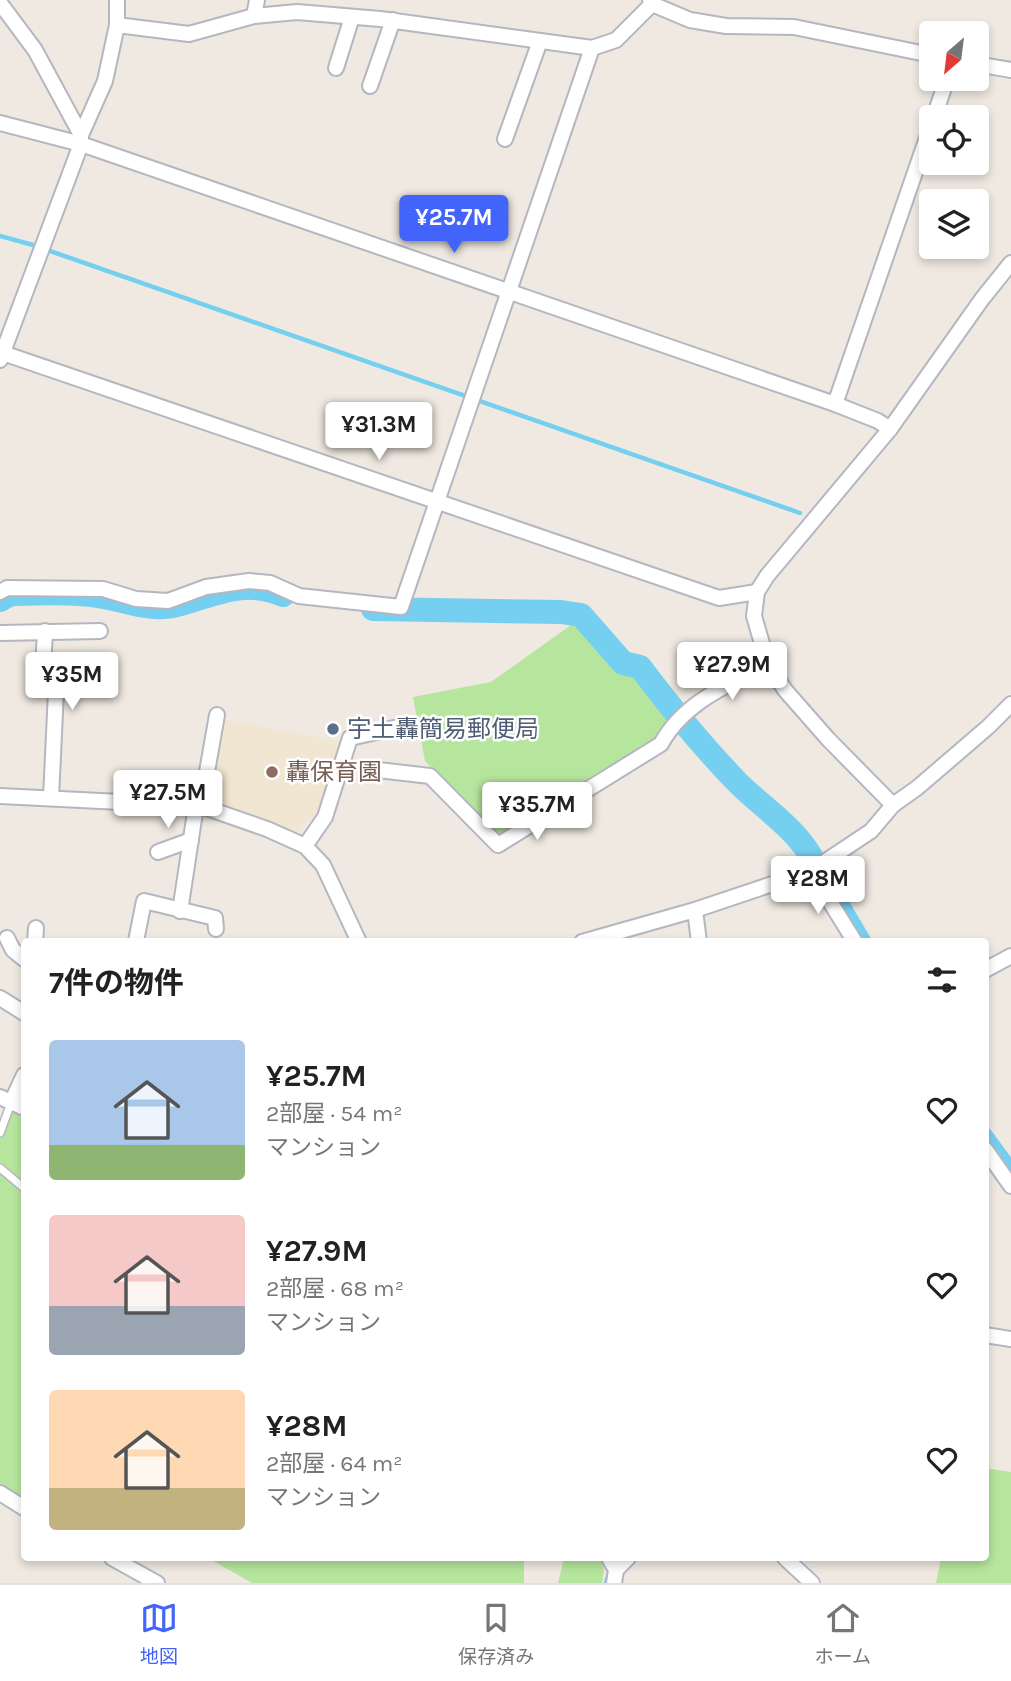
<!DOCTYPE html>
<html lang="ja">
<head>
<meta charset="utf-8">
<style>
  body { margin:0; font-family:Karla,"Noto Sans JP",sans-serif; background:#f2f2f2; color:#222; height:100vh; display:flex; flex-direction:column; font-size:26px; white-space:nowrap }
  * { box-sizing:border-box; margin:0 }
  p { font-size:23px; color:#767676 }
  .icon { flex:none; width:38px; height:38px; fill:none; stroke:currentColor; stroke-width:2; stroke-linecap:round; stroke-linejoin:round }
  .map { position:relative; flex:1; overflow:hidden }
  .drawer { position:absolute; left:21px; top:938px; width:968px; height:623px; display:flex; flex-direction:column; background:#fff; border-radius:7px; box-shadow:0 4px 10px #0003 }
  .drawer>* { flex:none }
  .needle { width:46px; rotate:208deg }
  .buttons { position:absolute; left:919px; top:21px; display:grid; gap:14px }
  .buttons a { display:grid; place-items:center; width:70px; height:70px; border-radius:7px; background:#fff; box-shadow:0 4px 10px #0003; font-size:35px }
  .price { position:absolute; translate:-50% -60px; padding:0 16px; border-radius:7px; background:#fff; color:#222; font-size:23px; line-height:46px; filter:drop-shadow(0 2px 4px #0008) }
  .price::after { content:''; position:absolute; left:50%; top:42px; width:21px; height:16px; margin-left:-10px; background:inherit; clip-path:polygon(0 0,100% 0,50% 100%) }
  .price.current { background:#4264fb; color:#fff }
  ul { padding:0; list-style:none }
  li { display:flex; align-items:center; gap:21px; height:175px; padding:0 28px }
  li span { display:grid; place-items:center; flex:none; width:196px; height:140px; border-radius:7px; color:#555 }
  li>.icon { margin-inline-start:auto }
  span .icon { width:84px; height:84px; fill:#fffc; stroke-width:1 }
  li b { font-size:30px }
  h2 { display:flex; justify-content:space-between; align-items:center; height:84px; padding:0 28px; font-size:30px }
  .tabs { display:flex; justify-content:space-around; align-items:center; height:98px; border-top:2px solid #e0e0e0; background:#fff; font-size:19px; color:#767676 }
  .tabs a { display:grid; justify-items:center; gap:4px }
  .tabs .current { color:#4264fb }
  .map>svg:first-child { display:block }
</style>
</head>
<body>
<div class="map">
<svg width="1011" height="1583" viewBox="0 0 1011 1583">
  <rect width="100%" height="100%" fill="#efe9e1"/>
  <path fill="#f0e6d1" d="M221,719l120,23 -25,75 -14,7 -7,11 -88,-33z"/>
  <g fill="#b6e59e">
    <path d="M578,620l49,54 9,-5 38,50 -15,21 -160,100 -74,-79 -12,-64 78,-15z"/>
    <path d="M8,1106l16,7v390l-24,-14v-365z"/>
    <path d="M985,1468l26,4v111h-75l5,-25h44z"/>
    <path d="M208,1558h316v25h-272z"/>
    <path d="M564,1558h36l4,11 -2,14h-44z"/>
  </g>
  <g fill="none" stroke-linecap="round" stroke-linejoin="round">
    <g stroke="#75cff0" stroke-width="4.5">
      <path d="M0,236l33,9 767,268"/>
      <path d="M606,1583l5,-16"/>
    </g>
    <g stroke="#75cff0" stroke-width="14">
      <path d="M822,869l43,73"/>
      <path d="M985,1134l26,35"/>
    </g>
    <g stroke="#75cff0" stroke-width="24">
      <path d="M0,600l11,-6c28,0 59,-3 87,2 25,3 49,15 75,10 39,-9 68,-29 110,-11"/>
      <path d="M373,609l188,3 20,3 42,48 17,4c31,41 62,79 98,116 25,25 58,45 75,77"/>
    </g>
    <g stroke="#b4b7c1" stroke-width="10">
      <g id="service">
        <path d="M0,1133l11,-30"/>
        <path d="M0,1168l24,20"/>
      </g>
    </g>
    <g stroke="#b4b7c1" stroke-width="18">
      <g id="minor">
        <path d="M117,0v25"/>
        <path d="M650,0l2,4 38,16 36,6 68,1 137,28"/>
        <path d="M0,3l35,47 46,85"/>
        <path d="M254,16l3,-16"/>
        <path d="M976,64l35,6"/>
        <path d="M336,68l16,-51"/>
        <path d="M370,86l23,-66"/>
        <path d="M934,117l13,-38"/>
        <path d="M0,123l81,21 754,260 43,17 12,8"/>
        <path d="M505,139l35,-98"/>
        <path d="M0,352l719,246 38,-6"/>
        <path d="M0,360l81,-216v-9l24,-54 12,-56 72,9 65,-18 43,-4 83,7 212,29 24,-8 36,-36"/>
        <path d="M835,404l96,-278"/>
        <path d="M0,592l7,-4 96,1 33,10 32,2 38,-14 43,-6 21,2 29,13 102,11 191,-559"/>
        <path d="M45,631l-2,37 14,2 -6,128"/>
        <path d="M0,633l100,-2"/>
        <path d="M378,770l52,6 68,69 163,-101c22,-41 68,-60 107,-80"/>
        <path d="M0,796l201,10 66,23 38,17 18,19 36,77"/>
        <path d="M893,805l-65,-66 -43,-49 -17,-26 -14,-48 3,-24 10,-16 123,-147 92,-130 29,-36"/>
        <path d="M201,806l16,-91"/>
        <path d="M305,846l20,-29 25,-79 53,-12"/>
        <path d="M158,852l33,-12"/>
        <path d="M811,871l44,71"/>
        <path d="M695,910l4,32"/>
        <path d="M180,911l16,-105"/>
        <path d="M7,938l6,12 11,9"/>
        <path d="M136,941l8,-40 71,17 1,11"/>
        <path d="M35,942l1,-14"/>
        <path d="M582,942l113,-32 116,-39 60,-40 22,-26 24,-17 71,-61 23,-23"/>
        <path d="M985,970l26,-14"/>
        <path d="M0,998l24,15"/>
        <path d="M0,1097l24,11"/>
        <path d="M11,1103l13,-28"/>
        <path d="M985,1149l26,37"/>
        <path d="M985,1335l26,4"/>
        <path d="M0,1493l24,15"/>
        <path d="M112,1558l45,25"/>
        <path d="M609,1558l7,12 -2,13"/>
        <path d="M785,1558l27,25"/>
        <path d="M616,1570l12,-12"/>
      </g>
    </g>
    <use href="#service" stroke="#fff" stroke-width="7"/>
    <use href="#minor" stroke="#fff" stroke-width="14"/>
  </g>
  <circle fill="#5c6f8a" stroke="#fff" stroke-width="2.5" cx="333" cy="729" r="7"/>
  <circle fill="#8d6e63" stroke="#fff" stroke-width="2.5" cx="272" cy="772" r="7"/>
  <g text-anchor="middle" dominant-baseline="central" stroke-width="5" stroke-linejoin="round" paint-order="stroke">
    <g font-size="24" fill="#4e5e75" stroke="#fff" text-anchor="start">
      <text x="347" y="729">宇土轟簡易郵便局</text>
    </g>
    <g font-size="24" fill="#785e54" stroke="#fff" text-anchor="start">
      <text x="286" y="772">轟保育園</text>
    </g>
  </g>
</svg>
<div class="buttons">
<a><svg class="needle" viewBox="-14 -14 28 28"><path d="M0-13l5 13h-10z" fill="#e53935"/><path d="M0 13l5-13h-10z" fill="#767676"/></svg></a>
<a><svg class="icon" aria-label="locate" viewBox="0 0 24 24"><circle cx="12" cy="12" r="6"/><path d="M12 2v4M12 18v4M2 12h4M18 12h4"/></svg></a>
<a><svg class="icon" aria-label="layers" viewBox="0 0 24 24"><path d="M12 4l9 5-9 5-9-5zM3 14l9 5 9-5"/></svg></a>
</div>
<b class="price current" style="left:454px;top:255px">¥25.7M</b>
<b class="price" style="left:379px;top:462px">¥31.3M</b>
<b class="price" style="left:732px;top:702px">¥27.9M</b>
<b class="price" style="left:72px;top:712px">¥35M</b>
<b class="price" style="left:168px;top:830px">¥27.5M</b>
<b class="price" style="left:537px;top:842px">¥35.7M</b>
<b class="price" style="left:818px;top:916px">¥28M</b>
<section class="drawer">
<h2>7件の物件<svg class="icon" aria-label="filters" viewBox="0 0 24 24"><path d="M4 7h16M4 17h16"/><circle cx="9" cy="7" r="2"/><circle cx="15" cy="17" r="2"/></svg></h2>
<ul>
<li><span style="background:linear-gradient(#a9c7e8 75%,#8fb573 0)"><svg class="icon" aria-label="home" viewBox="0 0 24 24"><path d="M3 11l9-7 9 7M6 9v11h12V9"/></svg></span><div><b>¥25.7M</b><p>2部屋 · 54 m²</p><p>マンション</p></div><svg class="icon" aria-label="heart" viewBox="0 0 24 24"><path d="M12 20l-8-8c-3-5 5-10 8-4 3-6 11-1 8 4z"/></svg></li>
<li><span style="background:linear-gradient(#f6c9c9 65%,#9aa5b1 0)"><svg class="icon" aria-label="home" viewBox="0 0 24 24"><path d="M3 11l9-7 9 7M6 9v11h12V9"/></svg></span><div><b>¥27.9M</b><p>2部屋 · 68 m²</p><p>マンション</p></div><svg class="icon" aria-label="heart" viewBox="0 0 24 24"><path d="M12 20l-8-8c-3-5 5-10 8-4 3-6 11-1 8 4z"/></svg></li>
<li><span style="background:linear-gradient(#ffd9b3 70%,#c2b280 0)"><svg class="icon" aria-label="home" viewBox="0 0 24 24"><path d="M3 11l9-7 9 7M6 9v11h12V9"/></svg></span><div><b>¥28M</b><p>2部屋 · 64 m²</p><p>マンション</p></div><svg class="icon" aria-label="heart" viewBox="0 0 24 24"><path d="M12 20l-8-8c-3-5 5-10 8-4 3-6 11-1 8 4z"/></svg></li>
</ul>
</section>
</div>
<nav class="tabs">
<a class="current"><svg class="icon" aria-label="map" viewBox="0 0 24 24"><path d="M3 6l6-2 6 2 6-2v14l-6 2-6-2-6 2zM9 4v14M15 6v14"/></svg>地図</a>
<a><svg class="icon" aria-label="saved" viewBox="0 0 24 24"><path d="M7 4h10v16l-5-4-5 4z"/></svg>保存済み</a>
<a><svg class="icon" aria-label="home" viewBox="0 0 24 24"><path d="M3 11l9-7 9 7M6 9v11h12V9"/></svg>ホーム</a>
</nav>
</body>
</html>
